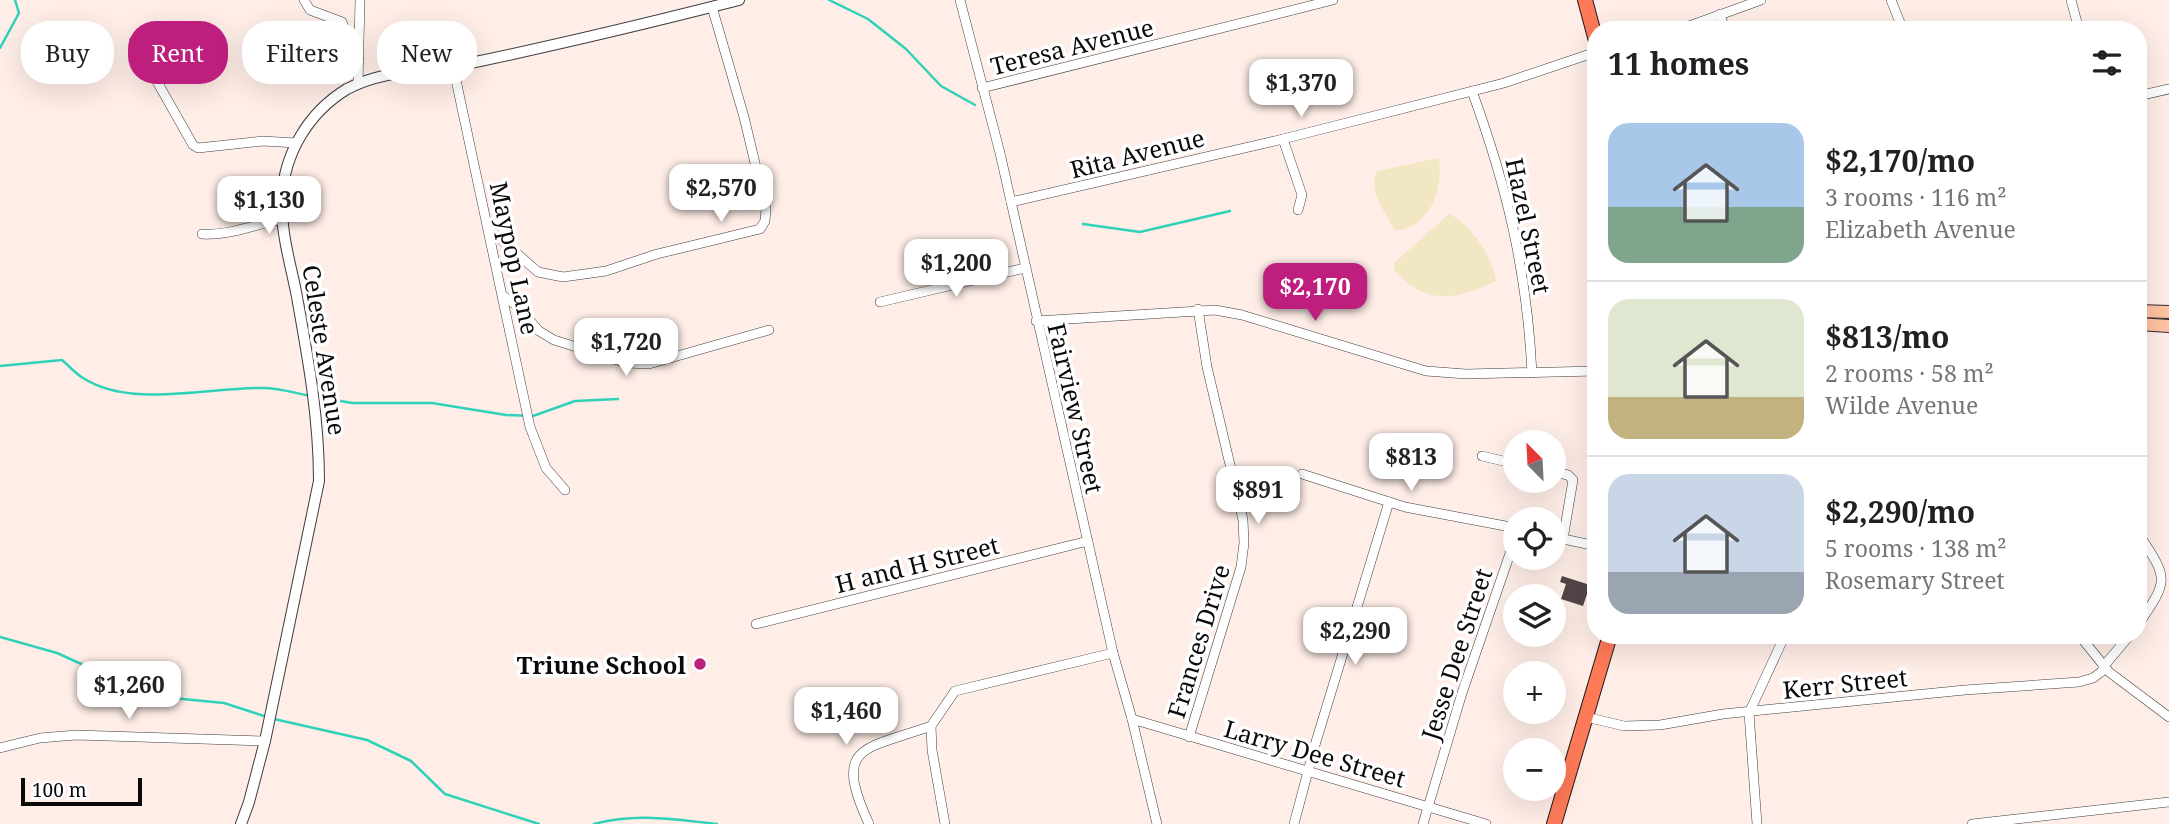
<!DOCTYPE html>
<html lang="en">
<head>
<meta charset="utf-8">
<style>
  body { margin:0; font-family:"Noto Serif",serif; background:#f6f6f6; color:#202124; height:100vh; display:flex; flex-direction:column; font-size:26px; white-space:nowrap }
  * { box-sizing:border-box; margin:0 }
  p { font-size:23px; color:#757577 }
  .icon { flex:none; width:38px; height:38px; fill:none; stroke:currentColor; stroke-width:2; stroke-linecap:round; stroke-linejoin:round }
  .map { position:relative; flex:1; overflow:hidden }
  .side { position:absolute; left:1587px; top:21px; width:560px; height:623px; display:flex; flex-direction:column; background:#fff; border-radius:28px; box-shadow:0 7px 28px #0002 }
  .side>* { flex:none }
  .top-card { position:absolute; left:21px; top:21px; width:665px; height:63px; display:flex; gap:14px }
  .needle { width:46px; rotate:336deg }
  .fabs { position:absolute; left:1503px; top:430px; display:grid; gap:14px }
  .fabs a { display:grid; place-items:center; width:63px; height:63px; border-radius:50%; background:#fff; box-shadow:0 7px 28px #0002; font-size:35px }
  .scale { position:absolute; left:21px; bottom:18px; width:121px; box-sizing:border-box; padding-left:7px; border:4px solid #0a0a0a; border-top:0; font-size:19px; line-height:24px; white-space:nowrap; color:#0a0a0a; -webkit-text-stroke:5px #fff; paint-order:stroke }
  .price { position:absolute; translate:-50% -60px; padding:0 16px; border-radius:14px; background:#fff; color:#222; font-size:23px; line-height:46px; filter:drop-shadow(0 2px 4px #0008) }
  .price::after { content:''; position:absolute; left:50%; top:42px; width:21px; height:16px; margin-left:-10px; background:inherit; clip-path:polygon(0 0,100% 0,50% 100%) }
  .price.selected { background:#be1f7e; color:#fff }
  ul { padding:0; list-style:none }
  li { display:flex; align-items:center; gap:21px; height:175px; padding:0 21px }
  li+li { border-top:2px solid #e0e0e0 }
  li span { display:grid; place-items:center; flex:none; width:196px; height:140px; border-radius:21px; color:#555 }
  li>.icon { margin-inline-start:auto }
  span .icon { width:84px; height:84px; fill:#fffc; stroke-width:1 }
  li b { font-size:30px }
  h2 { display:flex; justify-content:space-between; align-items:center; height:84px; padding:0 21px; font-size:30px }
  .pill { padding:0 24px; border-radius:28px; background:#fff; box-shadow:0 7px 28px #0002; font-size:24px; line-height:63px }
  .pill.selected { background:#be1f7e; color:#fff }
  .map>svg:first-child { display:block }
</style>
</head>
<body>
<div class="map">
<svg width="2169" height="824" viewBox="0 0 2169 824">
  <rect width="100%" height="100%" fill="#ffede7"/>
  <g fill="#f1e7c3">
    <path d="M1439,158c4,31 -8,69 -44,73 -8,-16 -28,-42 -18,-60z"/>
    <path d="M1449,214c22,10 44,44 47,67 -25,12 -53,23 -80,8 -8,-4 -15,-13 -22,-19v-7z"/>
  </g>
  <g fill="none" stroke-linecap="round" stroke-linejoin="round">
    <g stroke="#2fd2b9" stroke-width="2.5">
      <path d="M829,0l39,19 38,30 35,37 34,19"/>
      <path d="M0,48l19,-35 -4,-13"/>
      <path d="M1083,224l57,8 90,-21"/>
      <path d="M0,366l62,-6c7,6 13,13 21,18 48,31 127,9 180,10 16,0 32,5 48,8"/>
      <path d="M318,397l34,6h80l74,12 27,1 42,-15 43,-2"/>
      <path d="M0,637l57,16 95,43 72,7 43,14"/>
      <path d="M274,719l93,21 44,21 34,33 94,30"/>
      <path d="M594,824c41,-11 82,-5 123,0"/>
    </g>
  </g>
  <path fill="#534648" d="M1562,576l28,9 -7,21 -22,-7 5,-15 -6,-2z"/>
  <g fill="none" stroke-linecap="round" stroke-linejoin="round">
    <g stroke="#3d3d3d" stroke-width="10">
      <g id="minor">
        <path d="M304,0l6,10 32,12 17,39"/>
        <path d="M960,0l40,153 113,500 19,66 25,105"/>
        <path d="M1891,0l12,30"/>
        <path d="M2071,0l8,30"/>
        <path d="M1720,14l5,16"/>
        <path d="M1678,30l83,-30"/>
        <path d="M134,41l59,104 5,3 65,-7 33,2"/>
        <path d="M453,66l77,361 16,41 19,22"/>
        <path d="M358,84l2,-84"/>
        <path d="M982,88l351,-88"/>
        <path d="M1472,91c35,96 55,180 60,282"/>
        <path d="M2138,96l31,-7"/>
        <path d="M1283,139l19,56 -4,15"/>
        <path d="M1011,202l272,-63 221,-56 92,-31"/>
        <path d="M489,229l49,43 25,5 43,-6 51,-17 103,-25 5,-8 1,-12 -22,-92 -32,-110"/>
        <path d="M202,234c27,2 54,-10 80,-15"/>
        <path d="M503,296l13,9 23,26 15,9 73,23 22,1 120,-34"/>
        <path d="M880,302l145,-34"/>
        <path d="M1036,321l179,-11 27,5 184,56 40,3 130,-3"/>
        <path d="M1482,456l34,8"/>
        <path d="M1554,472l14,3 5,5 -10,59"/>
        <path d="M1302,474l103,33 111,21"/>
        <path d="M2138,533c31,47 31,46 0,92"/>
        <path d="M1554,537l42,9"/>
        <path d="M756,624l332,-83"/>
        <path d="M2079,635l30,37 60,45"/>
        <path d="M2103,667l27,-32"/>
        <path d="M1586,717l38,9 36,-1 63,-11 242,-24 114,-8 14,-4 12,-9"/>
        <path d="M1132,719l354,105"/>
        <path d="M1189,737l52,-170 3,-24 -1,-23 -36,-153 -9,-58"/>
        <path d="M0,748l40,-10 36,-3 189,6"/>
        <path d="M869,824c-37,-80 -5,-74 62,-98"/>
        <path d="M945,824l-13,-74 -1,-24 24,-35 158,-38"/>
        <path d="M1294,824l21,-79 74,-243"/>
        <path d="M1423,824l39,-131 54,-157"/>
        <path d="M1757,824l-8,-111 36,-78"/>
        <path d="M1972,824l197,-22"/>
      </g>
    </g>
    <g stroke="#3d3d3d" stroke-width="12">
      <path id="tertiary" d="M241,824l8,-22 16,-61 54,-260c0,-63 -11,-123 -22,-184 -6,-32 -17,-66 -15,-99 2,-45 27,-86 65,-109 37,-20 79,-17 119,-25 91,-19 183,-41 273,-64"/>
    </g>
    <g stroke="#2c2c2c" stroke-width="14">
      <g id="secondary">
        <path d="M2138,311l31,1"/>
        <path d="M2138,324l31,2"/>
      </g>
    </g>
    <g stroke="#1b1b1b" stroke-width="16">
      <g id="primary">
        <path d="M1585,0l11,41"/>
        <path d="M1554,824l56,-189"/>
      </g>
    </g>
    <use href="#minor" stroke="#fff" stroke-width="9"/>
    <use href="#tertiary" stroke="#fff" stroke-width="10"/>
    <use href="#secondary" stroke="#ffc2a2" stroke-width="12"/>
    <use href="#primary" stroke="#fe7a58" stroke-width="14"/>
  </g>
  <circle fill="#be1f7e" stroke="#fff" stroke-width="2.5" cx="700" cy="664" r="7"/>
  <g text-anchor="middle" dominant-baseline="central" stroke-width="7" stroke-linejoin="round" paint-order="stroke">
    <g font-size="24" fill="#0a0a0a" stroke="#fff">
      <text transform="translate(1072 46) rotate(-14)">Teresa Avenue</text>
      <text transform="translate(1137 153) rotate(-14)">Rita Avenue</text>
      <text transform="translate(1529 226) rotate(78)">Hazel Street</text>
      <text transform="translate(515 258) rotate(78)">Maypop Lane</text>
      <text transform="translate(325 350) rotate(81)">Celeste Avenue</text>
      <text transform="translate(1076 408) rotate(77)">Fairview Street</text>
      <text transform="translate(917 564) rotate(-14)">H and H Street</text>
      <text transform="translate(1198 641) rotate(-73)">Frances Drive</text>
      <text transform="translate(1456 654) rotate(-72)">Jesse Dee Street</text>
      <text transform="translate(1845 683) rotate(-6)">Kerr Street</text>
      <text transform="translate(1315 753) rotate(16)">Larry Dee Street</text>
    </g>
    <g font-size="24" font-weight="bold" fill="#0a0a0a" stroke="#fff" text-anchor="end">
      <text x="686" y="664">Triune School</text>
    </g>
  </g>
</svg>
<div class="fabs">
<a><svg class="needle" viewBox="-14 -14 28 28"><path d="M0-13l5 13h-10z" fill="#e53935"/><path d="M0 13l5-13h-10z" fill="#757577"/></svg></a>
<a><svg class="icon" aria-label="locate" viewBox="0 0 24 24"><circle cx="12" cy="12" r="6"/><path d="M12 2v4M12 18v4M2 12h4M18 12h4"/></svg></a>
<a><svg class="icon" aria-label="layers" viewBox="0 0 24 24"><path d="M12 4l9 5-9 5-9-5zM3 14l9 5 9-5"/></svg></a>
<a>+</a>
<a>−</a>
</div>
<div class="scale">100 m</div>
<b class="price" style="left:1301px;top:119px">$1,370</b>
<b class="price" style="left:721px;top:224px">$2,570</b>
<b class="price" style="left:269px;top:236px">$1,130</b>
<b class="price" style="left:956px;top:299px">$1,200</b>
<b class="price selected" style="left:1315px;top:323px">$2,170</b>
<b class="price" style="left:626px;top:378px">$1,720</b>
<b class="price" style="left:1411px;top:493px">$813</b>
<b class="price" style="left:1258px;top:526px">$891</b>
<b class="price" style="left:1355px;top:667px">$2,290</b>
<b class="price" style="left:129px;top:721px">$1,260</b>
<b class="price" style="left:846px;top:747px">$1,460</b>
<div class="top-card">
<a class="pill">Buy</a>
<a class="pill selected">Rent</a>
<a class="pill">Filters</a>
<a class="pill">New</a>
</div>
<section class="side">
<h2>11 homes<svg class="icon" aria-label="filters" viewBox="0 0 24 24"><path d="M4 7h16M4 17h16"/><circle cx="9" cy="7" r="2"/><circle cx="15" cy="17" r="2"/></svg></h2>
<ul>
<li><span style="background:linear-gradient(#a9c7e8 60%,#7fa58c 0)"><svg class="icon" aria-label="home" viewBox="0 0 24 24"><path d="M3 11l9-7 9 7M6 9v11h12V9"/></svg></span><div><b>$2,170/mo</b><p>3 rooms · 116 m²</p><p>Elizabeth Avenue</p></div></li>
<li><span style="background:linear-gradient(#dfe7d0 70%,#c2b280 0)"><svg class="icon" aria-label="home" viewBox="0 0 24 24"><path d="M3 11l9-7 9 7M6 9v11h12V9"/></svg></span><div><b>$813/mo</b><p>2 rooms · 58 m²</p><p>Wilde Avenue</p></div></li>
<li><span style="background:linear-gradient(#c9d6e8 70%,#9aa5b1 0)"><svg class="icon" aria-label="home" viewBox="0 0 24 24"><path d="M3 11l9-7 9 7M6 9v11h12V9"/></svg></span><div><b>$2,290/mo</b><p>5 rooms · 138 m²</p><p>Rosemary Street</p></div></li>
</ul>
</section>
</div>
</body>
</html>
